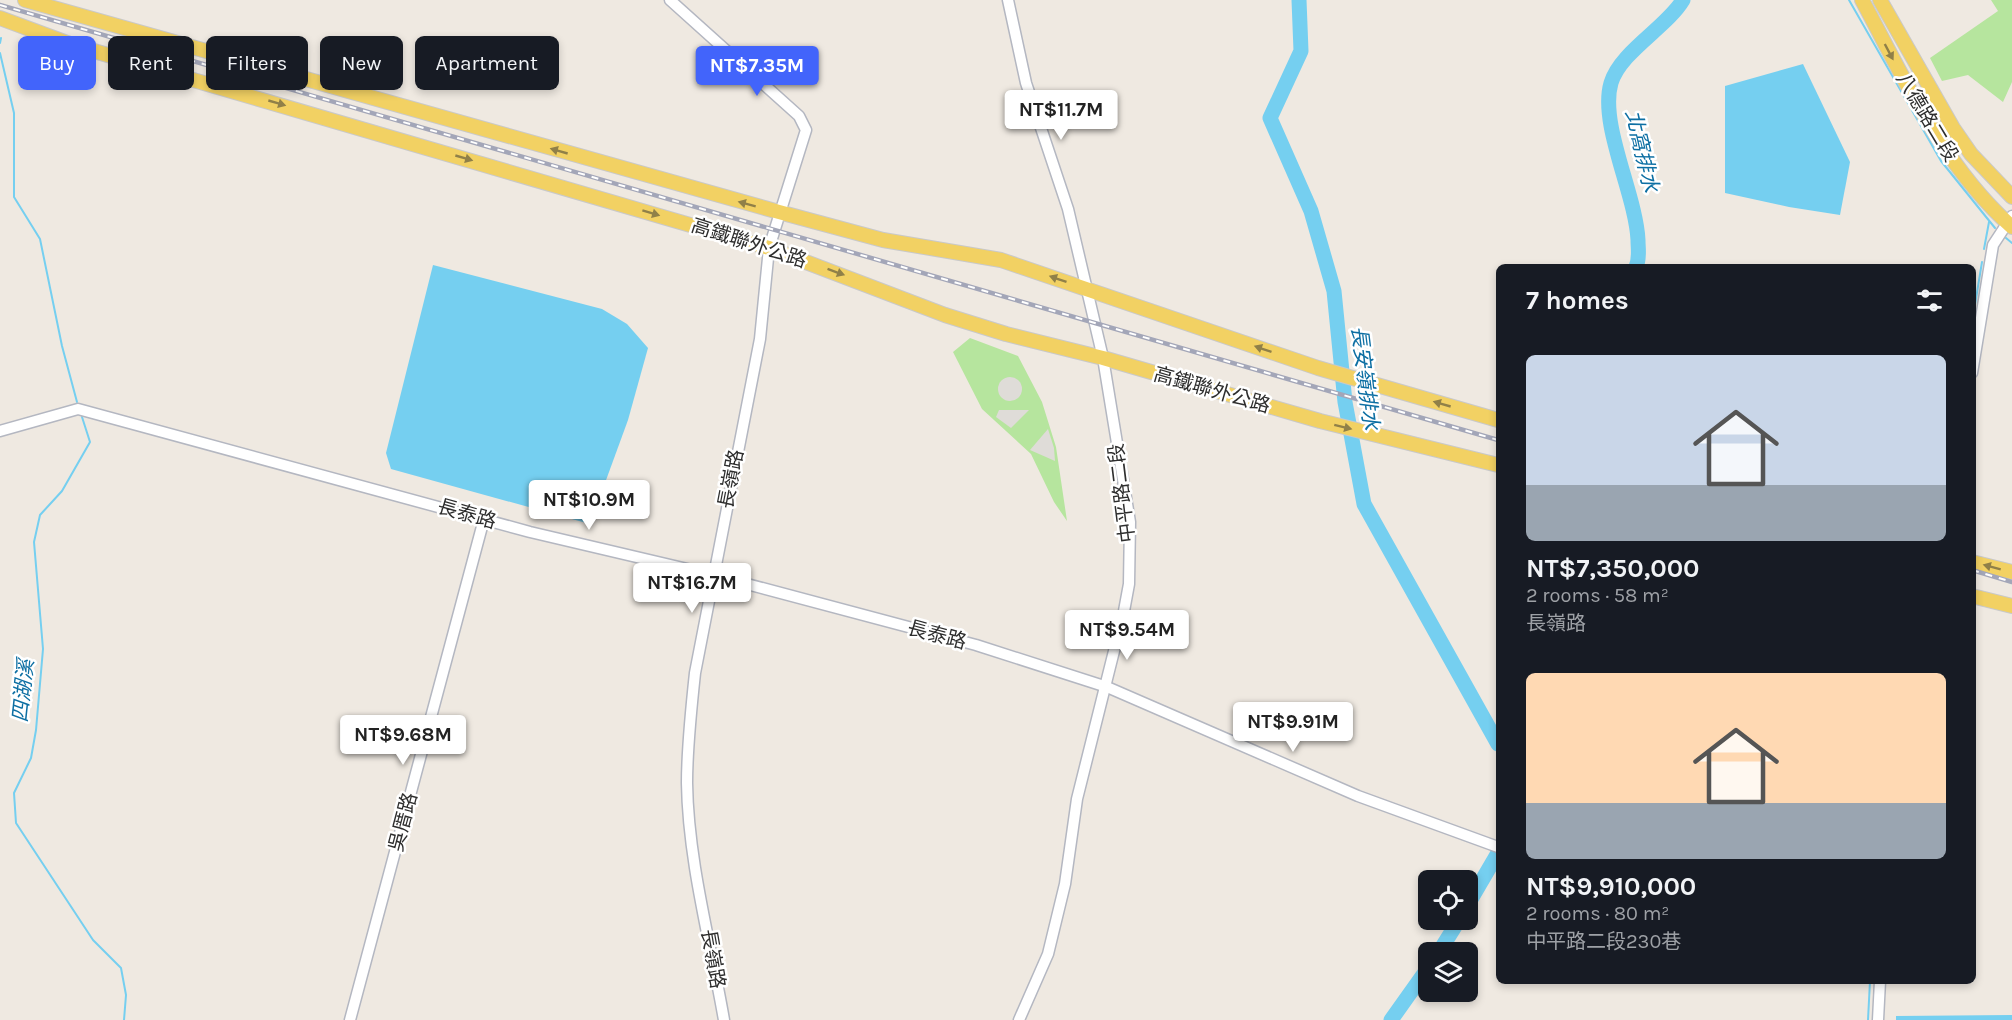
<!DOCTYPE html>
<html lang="en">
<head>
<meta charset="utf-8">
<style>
  body { margin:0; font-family:Karla,"Noto Sans TC",sans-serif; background:#20242c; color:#f1f3f6; height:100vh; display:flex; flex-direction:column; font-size:22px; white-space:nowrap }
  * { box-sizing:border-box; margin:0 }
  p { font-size:20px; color:#9ea1a6 }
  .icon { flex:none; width:33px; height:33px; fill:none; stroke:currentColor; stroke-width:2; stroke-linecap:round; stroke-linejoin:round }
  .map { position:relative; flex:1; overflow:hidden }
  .panel { position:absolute; left:1496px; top:264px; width:480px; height:720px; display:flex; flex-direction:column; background:#171b24; border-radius:9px; box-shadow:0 3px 9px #0003 }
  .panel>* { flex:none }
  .hud { position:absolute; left:18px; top:36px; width:570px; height:54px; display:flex; gap:12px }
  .tools { position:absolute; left:1418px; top:870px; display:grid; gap:12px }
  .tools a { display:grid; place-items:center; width:60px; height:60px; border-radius:9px; background:#171b24; box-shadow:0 3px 9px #0003; font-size:30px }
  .price { position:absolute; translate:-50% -51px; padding:0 14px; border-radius:6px; background:#fff; color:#222; font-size:20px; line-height:39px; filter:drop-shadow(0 2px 3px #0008) }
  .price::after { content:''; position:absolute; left:50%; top:36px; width:18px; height:14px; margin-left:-9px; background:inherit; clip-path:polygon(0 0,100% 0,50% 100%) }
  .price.on { background:#4264fb; color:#fff }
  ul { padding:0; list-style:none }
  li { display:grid; align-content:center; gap:12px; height:318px; padding:0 30px }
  li span { display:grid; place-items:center; height:186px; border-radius:9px; color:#555 }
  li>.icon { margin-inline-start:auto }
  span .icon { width:108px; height:108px; fill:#fffc; stroke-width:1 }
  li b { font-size:26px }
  h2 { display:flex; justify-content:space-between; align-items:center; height:72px; padding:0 30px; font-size:26px }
  .pill { padding:0 21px; border-radius:9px; background:#171b24; box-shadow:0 3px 9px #0003; font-size:21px; line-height:54px }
  .pill.on { background:#4264fb; color:#fff }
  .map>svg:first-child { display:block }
</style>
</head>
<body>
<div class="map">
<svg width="2012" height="1020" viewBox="0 0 2012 1020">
  <rect width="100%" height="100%" fill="#efe9e1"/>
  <g fill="#b6e59e">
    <path d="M1991,0h21v82l-9,20 -35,-27 -26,6 -12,-23 68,-47z"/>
    <path d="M970,338l48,18 24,46 14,45 11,74 -13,-19 -23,-48 -49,-45 -29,-57z"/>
  </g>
  <g fill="#dfdcd8">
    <circle cx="1010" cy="389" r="12"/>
    <path d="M999,410h30l-18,18 -15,-11z"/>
    <path d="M1048,429l6,19 1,13 -25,-11z"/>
  </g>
  <g fill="#75cff0">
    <path d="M1803,64l47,98 -10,53 -51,-8 -64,-14v-107z"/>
    <path d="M433,265l169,44 25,15 21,24 -20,72 -38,104 -199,-55 -5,-16z"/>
    <path d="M2012,1015v5h-116v-4z"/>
  </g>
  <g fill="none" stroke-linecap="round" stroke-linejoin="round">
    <g stroke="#75cff0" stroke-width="2">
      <path d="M1849,0l92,161 54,67"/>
      <path d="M0,43l1,-5"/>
      <path d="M0,53l14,60v84l26,42 22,107 15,56"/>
      <path d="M2006,238l6,5"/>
      <path d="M1984,249l5,-27"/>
      <path d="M1972,323l10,-61"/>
      <path d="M82,417l8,25 -28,49 -22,24 -6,27 9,107 -7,81 -5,28 -17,35 2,30 77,117 28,28 5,27 -2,25"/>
      <path d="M1868,1020l2,-39"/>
    </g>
    <g stroke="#75cff0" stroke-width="15">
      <path d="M1299,0l2,51 -31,67 41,93 23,80 11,111 19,102 134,240"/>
      <path d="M1636,267c4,-9 2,-18 2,-27 -2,-45 -39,-116 -27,-157 9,-31 56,-56 72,-83"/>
      <path d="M1467,906l31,-53"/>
      <path d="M1439,952l20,-32"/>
      <path d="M1391,1020l37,-52"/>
    </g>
    <g stroke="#b4b7c1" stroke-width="13">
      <g id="minor">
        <path d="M670,0l129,116 7,14 -37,118 -9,91 -65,334c-4,37 -8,74 -8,110 1,78 24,161 37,237"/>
        <path d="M1008,0l18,83 42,126 35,149 27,164 -1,62 -5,27 -47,188 -12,85 -17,70 -29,66"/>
        <path d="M1972,373l21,-128 19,-29"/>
        <path d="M0,431l78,-22 452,123 183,43 263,70 131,42 251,109 140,51"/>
        <path d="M350,1020l134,-501"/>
        <path d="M1878,1020l2,-39"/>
      </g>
    </g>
    <g stroke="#c9c9c9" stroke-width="16">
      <g id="major">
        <path d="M25,0l754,212 104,28 118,20 317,108 180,52"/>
        <path d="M1862,0c43,80 81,166 150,227"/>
        <path d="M1880,0l73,128 18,26 41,43"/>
        <path d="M0,18l70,26 699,204 176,67 61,19 97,24 217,63 178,44"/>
        <path d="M1972,562l40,10"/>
        <path d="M1972,596l40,10"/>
      </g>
    </g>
    <use href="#minor" stroke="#fff" stroke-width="10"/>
    <use href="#major" stroke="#f2d163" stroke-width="14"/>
    <g stroke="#a3a6b8" stroke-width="4.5">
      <g id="rail">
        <path d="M0,5l1498,435"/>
        <path d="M1972,570l40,12"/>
      </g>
    </g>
    <use href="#rail" stroke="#fff" stroke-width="2" stroke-dasharray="7" stroke-linecap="butt"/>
  </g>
  <defs><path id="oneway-solid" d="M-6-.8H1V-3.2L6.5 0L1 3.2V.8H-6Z" transform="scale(1.5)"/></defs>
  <g fill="#908048">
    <use href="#oneway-solid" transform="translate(1889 52) rotate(62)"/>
    <use href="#oneway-solid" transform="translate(277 103) rotate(16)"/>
    <use href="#oneway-solid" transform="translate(559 151) rotate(-164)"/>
    <use href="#oneway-solid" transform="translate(464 158) rotate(16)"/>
    <use href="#oneway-solid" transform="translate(747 204) rotate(-165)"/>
    <use href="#oneway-solid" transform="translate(651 213) rotate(17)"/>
    <use href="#oneway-solid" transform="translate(836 272) rotate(20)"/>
    <use href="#oneway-solid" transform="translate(1058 279) rotate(-161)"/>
    <use href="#oneway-solid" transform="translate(1263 349) rotate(-161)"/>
    <use href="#oneway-solid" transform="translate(1442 404) rotate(-164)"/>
    <use href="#oneway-solid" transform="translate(1343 427) rotate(14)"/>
    <use href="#oneway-solid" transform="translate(1992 567) rotate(-165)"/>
  </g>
  <g text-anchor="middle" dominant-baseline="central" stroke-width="5" stroke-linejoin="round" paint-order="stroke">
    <g font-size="20" fill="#2e2e2e" stroke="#fff">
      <text transform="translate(1927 117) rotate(59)">八德路二段</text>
      <text transform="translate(749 243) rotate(18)">高鐵聯外公路</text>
      <text transform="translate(1212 390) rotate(16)">高鐵聯外公路</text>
      <text transform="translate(731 479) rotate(-79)">長嶺路</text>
      <text transform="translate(1122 493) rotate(-97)">中平路二段</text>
      <text transform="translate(467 514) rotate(16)">長泰路</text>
      <text transform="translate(937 635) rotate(15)">長泰路</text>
      <text transform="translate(403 822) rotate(-75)">吳厝路</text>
      <text transform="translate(713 959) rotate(80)">長嶺路</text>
    </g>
    <g font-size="21" font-style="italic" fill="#0d6fa3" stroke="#fff">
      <text transform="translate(1642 151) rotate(77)">北窩排水</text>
      <text transform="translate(1365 378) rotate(83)">長安嶺排水</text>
      <text transform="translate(23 691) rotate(-84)">四湖溪</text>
    </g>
  </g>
</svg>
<div class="tools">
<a><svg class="icon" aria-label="locate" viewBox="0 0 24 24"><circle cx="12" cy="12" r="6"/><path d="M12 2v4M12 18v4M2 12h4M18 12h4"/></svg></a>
<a><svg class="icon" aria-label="layers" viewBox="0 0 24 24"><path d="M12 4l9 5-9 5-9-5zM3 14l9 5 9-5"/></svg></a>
</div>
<b class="price on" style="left:757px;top:97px">NT$7.35M</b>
<b class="price" style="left:1061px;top:141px">NT$11.7M</b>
<b class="price" style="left:589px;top:531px">NT$10.9M</b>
<b class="price" style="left:692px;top:614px">NT$16.7M</b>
<b class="price" style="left:1127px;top:661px">NT$9.54M</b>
<b class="price" style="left:1293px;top:753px">NT$9.91M</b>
<b class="price" style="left:403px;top:766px">NT$9.68M</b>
<div class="hud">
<a class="pill on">Buy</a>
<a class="pill">Rent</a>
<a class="pill">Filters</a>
<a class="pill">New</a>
<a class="pill">Apartment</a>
</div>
<section class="panel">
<h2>7 homes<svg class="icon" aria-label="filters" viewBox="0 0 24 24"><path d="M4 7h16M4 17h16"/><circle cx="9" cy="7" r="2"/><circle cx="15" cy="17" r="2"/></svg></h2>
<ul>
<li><span style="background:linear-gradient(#c9d6e8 70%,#9aa5b1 0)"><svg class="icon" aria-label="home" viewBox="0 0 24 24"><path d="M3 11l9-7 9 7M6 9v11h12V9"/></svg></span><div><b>NT$7,350,000</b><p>2 rooms · 58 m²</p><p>長嶺路</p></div></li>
<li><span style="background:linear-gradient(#ffd9b3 70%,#9aa5b1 0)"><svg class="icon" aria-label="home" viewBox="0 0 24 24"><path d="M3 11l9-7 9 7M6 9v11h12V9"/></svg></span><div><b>NT$9,910,000</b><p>2 rooms · 80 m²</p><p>中平路二段230巷</p></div></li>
</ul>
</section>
</div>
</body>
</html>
